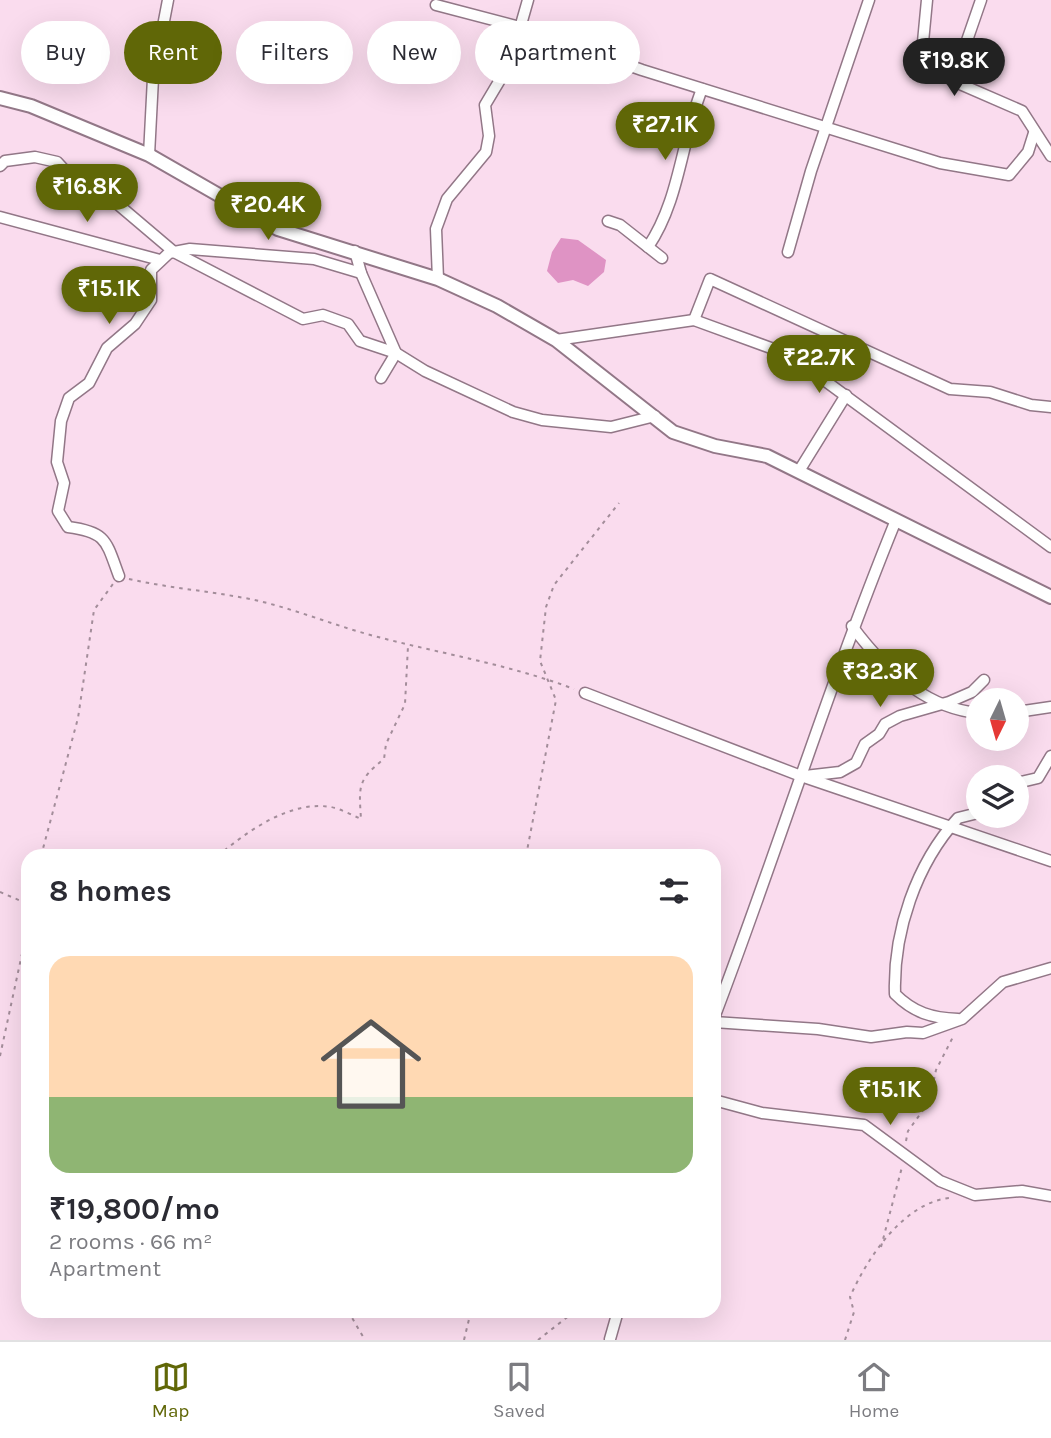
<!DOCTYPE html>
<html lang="en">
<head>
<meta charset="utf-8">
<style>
  body { margin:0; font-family:Karla,sans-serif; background:#f7f7f7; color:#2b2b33; height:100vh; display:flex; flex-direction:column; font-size:26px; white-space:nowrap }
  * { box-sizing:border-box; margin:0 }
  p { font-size:23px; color:#7c7c81 }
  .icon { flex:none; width:38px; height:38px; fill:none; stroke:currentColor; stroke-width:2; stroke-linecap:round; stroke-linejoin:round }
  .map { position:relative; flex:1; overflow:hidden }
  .details { position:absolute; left:21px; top:849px; width:700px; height:469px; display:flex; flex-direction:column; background:#fff; border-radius:21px; box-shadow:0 7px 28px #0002 }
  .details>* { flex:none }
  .banner { position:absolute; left:21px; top:21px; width:700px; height:63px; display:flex; gap:14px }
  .needle { width:46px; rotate:185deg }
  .controls { position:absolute; left:966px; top:688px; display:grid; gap:14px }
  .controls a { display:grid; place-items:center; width:63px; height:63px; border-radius:50%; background:#fff; box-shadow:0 7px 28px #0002; font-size:35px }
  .price { position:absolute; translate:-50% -60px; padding:0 16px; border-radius:24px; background:#606707; color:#fff; font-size:23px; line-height:46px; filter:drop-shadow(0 2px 4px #0008) }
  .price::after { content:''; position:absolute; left:50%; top:42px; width:21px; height:16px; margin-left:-10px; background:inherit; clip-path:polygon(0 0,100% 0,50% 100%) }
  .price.current { background:#222; color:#fff }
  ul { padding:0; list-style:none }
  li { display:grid; align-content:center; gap:14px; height:371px; padding:0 28px }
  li+li { border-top:2px solid #e1e1e2 }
  li span { display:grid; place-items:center; height:217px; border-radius:21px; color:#555 }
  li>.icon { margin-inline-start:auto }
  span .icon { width:126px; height:126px; fill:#fffc; stroke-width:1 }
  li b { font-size:30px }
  h2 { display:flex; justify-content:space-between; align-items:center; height:84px; padding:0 28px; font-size:30px }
  .tag { padding:0 24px; border-radius:32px; background:#fff; box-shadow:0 7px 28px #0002; font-size:24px; line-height:63px }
  .tag.current { background:#606707; color:#fff }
  .menu { display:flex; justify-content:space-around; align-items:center; height:98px; border-top:2px solid #e1e1e2; background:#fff; font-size:19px; color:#7c7c81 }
  .menu a { display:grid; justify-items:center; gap:4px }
  .menu .current { color:#606707 }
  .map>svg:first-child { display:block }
</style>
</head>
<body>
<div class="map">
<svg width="1051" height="1340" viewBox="0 0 1051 1340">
  <rect width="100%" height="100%" fill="#fadcee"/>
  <path fill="#df93c4" d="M561,238l17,2 28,20 -2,12 -16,14 -15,-6 -15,3 -11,-12 5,-19z"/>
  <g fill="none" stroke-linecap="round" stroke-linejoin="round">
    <g stroke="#927787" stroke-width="13">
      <g id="minor">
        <path d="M927,0l-4,42 9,24 21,15 69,30 29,45"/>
        <path d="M436,5l84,22 122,43 298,93 69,12 19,-23 6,-19"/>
        <path d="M953,81l28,-81"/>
        <path d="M149,155l4,-77 15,-78"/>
        <path d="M0,166l5,-5 30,-4 22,5 22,24 29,10 66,56 129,67 20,-4 25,9 12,17 36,12 29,18 88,41 29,8 69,7 44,-11"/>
        <path d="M0,217l160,43"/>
        <path d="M608,221l12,4 42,33"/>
        <path d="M648,247c32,-47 33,-106 54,-158"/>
        <path d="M355,251l6,22 35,80 -15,25"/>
        <path d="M788,252l23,-81 58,-171"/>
        <path d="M438,279l-2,-50 11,-30 39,-47 3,-16 -4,-31 25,-42 18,-63"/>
        <path d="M694,320l16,-41 240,110 40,3 41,13 20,2"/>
        <path d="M556,340l138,-20 96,35 261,192"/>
        <path d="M799,471l47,-76"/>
        <path d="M119,576c-13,-35 -12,-44 -51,-49l-10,-16 6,-28 -7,-21 4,-41 8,-23 20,-15 18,-35 28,-24 16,-24v-30l18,-17 21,-4 124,10 47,14"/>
        <path d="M852,626c31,42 72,82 126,87"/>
        <path d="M585,693l216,83 250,85"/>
        <path d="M1017,712l34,-5"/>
        <path d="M805,776l35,-4 16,-9 9,-19 14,-10 6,-10 15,-8 49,-14 23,-10 12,-12"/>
        <path d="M1017,783l21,-5 13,-22"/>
        <path d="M714,1018c63,-165 115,-334 182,-498"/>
        <path d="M958,1019c-26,-1 -44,-6 -63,-25 -2,-62 21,-130 63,-176l20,-5"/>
        <path d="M714,1022l104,7 53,8 36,-5 16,1 39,-14 41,-37 48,-14"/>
        <path d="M714,1100l48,13 102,12 76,56 35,14 47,-4 29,5"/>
        <path d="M610,1339l8,-28"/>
      </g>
    </g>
    <g stroke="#927787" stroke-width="16">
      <path id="tertiary" d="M0,98l31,8 118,49 129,74 160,50 59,27 59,34 117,92 42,14 52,10 284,141"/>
    </g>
    <g stroke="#a38d9a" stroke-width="2" stroke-dasharray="3.5 5" stroke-linecap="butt">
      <path d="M129,579c40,9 80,12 121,20 43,9 85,27 128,38 65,17 133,28 196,52"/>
      <path d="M41,856l37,-138 16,-108 19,-26"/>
      <path d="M218,856c28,-24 72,-56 113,-49 10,2 21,8 30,12 -2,-32 -4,-39 23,-60l2,-15 19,-40 3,-58"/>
      <path d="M526,856l30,-156 -16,-39 6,-54 8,-22 65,-82"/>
      <path d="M0,892l28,12"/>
      <path d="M0,1056l28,-130"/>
      <path d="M906,1141l2,-10 21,-29 7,-32 18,-35"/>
      <path d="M881,1247l21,-80"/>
      <path d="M348,1311l17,29"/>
      <path d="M464,1340l7,-29"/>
      <path d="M538,1340l37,-29"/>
      <path d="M845,1340l9,-28 -4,-15c17,-39 54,-95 100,-99"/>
    </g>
    <use href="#minor" stroke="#fff" stroke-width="10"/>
    <use href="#tertiary" stroke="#fff" stroke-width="12"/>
  </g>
</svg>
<div class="controls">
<a><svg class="needle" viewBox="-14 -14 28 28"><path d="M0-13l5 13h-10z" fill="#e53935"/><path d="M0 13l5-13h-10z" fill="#7c7c81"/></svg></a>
<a><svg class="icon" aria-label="layers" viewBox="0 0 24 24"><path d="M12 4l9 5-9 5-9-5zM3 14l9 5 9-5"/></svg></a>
</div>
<b class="price current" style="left:954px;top:98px">₹19.8K</b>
<b class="price" style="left:665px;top:162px">₹27.1K</b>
<b class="price" style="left:87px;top:224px">₹16.8K</b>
<b class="price" style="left:268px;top:242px">₹20.4K</b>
<b class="price" style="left:109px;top:326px">₹15.1K</b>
<b class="price" style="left:819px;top:395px">₹22.7K</b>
<b class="price" style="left:880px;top:709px">₹32.3K</b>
<b class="price" style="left:890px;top:1127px">₹15.1K</b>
<div class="banner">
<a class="tag">Buy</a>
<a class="tag current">Rent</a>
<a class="tag">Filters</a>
<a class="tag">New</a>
<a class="tag">Apartment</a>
</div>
<section class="details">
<h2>8 homes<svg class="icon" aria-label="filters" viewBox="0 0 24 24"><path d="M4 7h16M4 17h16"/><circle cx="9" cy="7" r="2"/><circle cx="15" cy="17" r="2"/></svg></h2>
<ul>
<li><span style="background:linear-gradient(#ffd9b3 65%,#8fb573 0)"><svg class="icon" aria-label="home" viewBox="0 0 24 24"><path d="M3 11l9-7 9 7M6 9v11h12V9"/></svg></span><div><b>₹19,800/mo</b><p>2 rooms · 66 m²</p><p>Apartment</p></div></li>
</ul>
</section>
</div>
<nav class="menu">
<a class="current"><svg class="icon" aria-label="map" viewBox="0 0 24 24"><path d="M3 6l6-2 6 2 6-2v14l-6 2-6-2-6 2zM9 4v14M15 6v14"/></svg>Map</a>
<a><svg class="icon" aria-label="saved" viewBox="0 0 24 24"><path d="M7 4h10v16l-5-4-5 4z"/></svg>Saved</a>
<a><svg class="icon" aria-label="home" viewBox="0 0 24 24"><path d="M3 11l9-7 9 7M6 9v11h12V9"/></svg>Home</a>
</nav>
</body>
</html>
